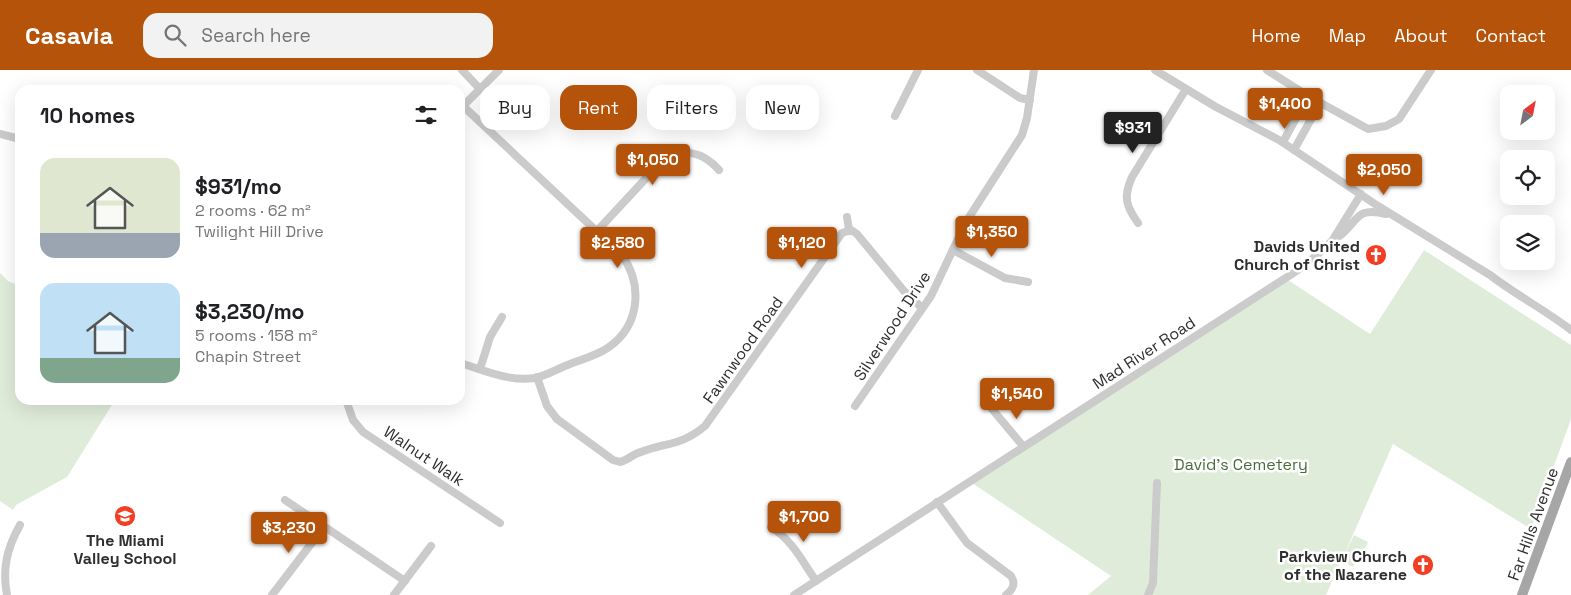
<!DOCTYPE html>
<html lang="en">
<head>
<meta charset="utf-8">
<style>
  body { margin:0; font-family:"Space Grotesk",sans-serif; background:#f2f2f2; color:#202124; height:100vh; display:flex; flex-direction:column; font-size:19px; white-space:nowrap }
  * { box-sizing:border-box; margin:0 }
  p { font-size:16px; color:#757577 }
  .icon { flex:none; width:28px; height:28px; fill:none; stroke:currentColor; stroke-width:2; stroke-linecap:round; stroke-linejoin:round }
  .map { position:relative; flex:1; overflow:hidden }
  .details { position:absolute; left:15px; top:15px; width:450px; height:320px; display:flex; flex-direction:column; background:#fff; border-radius:15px; box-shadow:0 5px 20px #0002 }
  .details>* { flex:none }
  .banner { position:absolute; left:480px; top:15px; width:475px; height:45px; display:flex; gap:10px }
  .needle { width:32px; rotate:32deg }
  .controls { position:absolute; left:1500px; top:15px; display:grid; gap:10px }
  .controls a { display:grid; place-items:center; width:55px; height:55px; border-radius:10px; background:#fff; box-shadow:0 5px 20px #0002; font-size:25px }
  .price { position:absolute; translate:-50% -42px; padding:0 11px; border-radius:5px; background:#b45309; color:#fff; font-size:16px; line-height:32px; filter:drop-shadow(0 1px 2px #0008) }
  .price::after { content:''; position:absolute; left:50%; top:30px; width:15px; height:11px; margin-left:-8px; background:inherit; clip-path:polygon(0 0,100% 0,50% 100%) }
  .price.selected { background:#222; color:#fff }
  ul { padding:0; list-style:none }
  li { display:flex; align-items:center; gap:15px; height:125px; padding:0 25px }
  li span { display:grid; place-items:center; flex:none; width:140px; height:100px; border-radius:15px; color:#555 }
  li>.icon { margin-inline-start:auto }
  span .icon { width:60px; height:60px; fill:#fffc; stroke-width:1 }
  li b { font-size:21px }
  h2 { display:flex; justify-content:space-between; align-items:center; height:60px; padding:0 25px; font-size:21px }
  .pill { padding:0 18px; border-radius:15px; background:#fff; box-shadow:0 5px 20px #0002; font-size:18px; line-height:45px }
  .pill.selected { background:#b45309; color:#fff }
  header { display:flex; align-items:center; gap:30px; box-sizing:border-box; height:70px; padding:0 25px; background:#b45309; color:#fff }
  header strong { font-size:24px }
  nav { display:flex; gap:28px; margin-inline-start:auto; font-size:18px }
  .search { width:350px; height:45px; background:#f2f2f2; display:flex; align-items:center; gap:12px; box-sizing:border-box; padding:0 18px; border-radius:15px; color:#757577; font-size:19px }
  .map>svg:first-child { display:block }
</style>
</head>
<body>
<header>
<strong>Casavia</strong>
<div class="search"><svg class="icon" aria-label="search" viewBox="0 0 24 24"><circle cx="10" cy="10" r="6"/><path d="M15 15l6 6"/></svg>Search here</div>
<nav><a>Home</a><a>Map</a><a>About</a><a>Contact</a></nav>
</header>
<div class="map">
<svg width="1571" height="525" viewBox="0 0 1571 525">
  <rect width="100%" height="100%" fill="#fff"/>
  <g fill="#e0ecda">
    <path d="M1424,180l147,95v74l-40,110 -138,-85 -49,111 10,-20 14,7 -4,9 -3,-1 -8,17 -12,-6 -15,34h-238l23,-19 -142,-95 316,-203 85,56z"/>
    <path d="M0,203l8,8 12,5v114h95l-48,77 -51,28 -3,5 -13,-9z"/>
  </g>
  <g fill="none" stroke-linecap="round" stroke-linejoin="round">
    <g stroke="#cbcbcb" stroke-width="8">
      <path d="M462,0l17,18"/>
      <path d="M977,0l43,28 10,2"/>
      <path d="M1155,0l61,37 63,33 99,66 112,69c26,20 55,35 81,55"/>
      <path d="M1267,0l41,26 60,33 18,-3 13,-7 32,-49"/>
      <path d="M460,39l39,-39"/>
      <path d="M895,46l23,-46"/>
      <path d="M0,64l20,5"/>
      <path d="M1283,72l25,-46"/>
      <path d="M1294,80l26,-47"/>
      <path d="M847,147l2,13"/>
      <path d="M1138,153c-12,-17 -15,-26 -6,-46l54,-88"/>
      <path d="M597,161l65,-70c21,-14 41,-9 57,9"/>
      <path d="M1338,167c21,-15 16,-31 48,-23"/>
      <path d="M953,180l52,28 23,4"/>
      <path d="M460,293c24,7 49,19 75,15 11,-2 24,-10 35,-14 13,-5 28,-9 39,-17 31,-22 34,-62 13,-92l-159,-149"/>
      <path d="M480,299l10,-32 12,-20"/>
      <path d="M537,307l10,29 10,13 56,41 7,2c8,-2 13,-8 21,-10 26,-10 40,-6 64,-26l137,-193 9,-3 6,4 47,57 18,17"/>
      <path d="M346,330l7,20 10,12 137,91"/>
      <path d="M855,336l76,-110 35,-74 56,-87 5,-17 7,-48"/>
      <path d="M992,339l31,37"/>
      <path d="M285,430l120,81"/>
      <path d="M937,432l30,41 44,33c5,8 2,13 -5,19"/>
      <path d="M771,457c22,14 31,34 45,54"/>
      <path d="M7,525c-5,-26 0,-47 13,-70"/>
      <path d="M272,525l52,-68"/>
      <path d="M394,525l37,-49"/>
      <path d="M794,525l501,-323 21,-16 16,-15 29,-47"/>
      <path d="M1148,525l5,-12 4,-100"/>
    </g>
    <path stroke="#a6a6a6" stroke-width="10" d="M1522,525l49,-133"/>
  </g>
  <defs>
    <g id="church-disc" transform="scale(1.125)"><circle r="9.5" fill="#f23e23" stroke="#fff"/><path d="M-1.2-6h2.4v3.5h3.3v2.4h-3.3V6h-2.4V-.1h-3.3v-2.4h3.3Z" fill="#fff"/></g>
    <g id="school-disc" transform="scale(1.125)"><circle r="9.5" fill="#f23e23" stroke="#fff"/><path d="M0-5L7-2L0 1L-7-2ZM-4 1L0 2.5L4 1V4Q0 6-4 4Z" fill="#fff"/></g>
  </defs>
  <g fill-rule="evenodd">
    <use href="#church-disc" x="1376" y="185"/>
    <use href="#school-disc" x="125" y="446"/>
    <use href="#church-disc" x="1423" y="495"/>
  </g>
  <g text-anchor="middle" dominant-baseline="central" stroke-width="5" stroke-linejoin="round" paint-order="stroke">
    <g font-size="16" font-weight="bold" fill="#2e2e2e" stroke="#fff" text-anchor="end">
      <text x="1360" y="176">Davids United<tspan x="1360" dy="18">Church of Christ</tspan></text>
      <text x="125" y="470" text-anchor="middle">The Miami<tspan x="125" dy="18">Valley School</tspan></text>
      <text x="1407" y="486">Parkview Church<tspan x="1407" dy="18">of the Nazarene</tspan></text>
    </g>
    <g font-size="16" fill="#2e2e2e" stroke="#fff">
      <text transform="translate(892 256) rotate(-57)">Silverwood Drive</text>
      <text transform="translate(743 280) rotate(-55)">Fawnwood Road</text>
      <text transform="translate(1144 283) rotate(-33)">Mad River Road</text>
      <text transform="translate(424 386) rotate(34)">Walnut Walk</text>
      <text transform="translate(1533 454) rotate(-70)">Far Hills Avenue</text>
    </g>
    <g font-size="16" fill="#466d38" stroke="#fff">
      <text x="1241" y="394">David's Cemetery</text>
    </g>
  </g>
</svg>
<div class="controls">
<a><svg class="needle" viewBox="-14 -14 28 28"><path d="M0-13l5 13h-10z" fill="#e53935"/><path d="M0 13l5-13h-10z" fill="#757577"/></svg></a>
<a><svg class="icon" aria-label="locate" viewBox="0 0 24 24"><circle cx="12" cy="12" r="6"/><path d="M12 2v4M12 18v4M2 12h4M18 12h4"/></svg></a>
<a><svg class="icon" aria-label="layers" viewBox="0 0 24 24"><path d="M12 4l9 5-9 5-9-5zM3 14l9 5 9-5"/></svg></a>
</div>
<b class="price" style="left:1285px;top:60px">$1,400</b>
<b class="price selected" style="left:1133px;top:84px">$931</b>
<b class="price" style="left:653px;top:116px">$1,050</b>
<b class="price" style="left:1384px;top:126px">$2,050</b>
<b class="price" style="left:992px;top:188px">$1,350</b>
<b class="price" style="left:618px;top:199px">$2,580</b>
<b class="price" style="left:802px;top:199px">$1,120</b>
<b class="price" style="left:1017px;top:350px">$1,540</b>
<b class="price" style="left:804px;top:473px">$1,700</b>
<b class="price" style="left:289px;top:484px">$3,230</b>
<div class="banner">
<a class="pill">Buy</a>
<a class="pill selected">Rent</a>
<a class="pill">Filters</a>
<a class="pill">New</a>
</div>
<section class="details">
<h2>10 homes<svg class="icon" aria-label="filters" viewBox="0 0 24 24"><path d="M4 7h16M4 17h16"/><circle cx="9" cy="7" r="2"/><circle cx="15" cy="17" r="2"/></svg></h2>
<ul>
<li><span style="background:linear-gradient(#dfe7d0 75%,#9aa5b1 0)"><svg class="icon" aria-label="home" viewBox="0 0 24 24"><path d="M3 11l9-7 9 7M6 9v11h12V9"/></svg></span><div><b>$931/mo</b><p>2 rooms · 62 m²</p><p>Twilight Hill Drive</p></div></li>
<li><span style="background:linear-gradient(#bfe0f5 75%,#7fa58c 0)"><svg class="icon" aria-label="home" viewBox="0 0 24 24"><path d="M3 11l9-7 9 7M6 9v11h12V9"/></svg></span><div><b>$3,230/mo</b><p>5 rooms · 158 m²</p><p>Chapin Street</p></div></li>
</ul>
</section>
</div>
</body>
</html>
